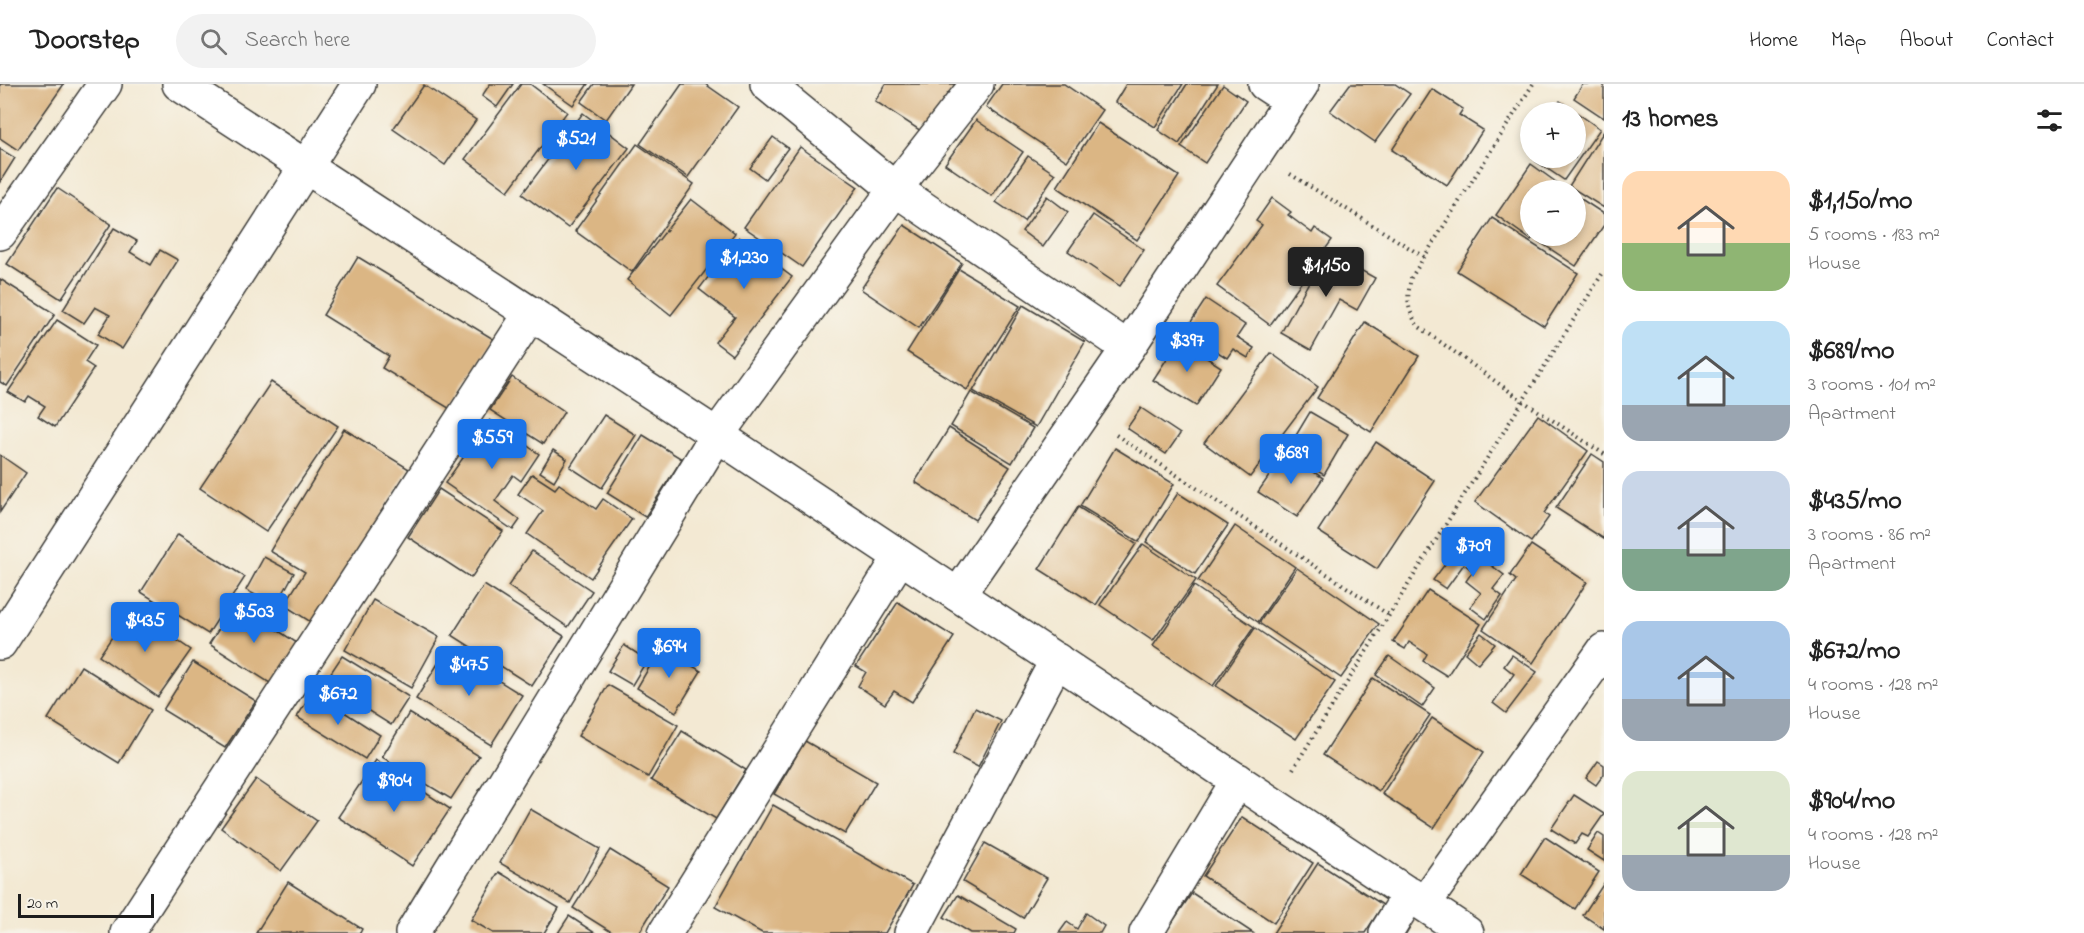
<!DOCTYPE html>
<html lang="en">
<head>
<meta charset="utf-8">
<style>
  body { margin:0; font-family:"Indie Flower",sans-serif; background:#f2f2f2; color:#222; height:100vh; display:flex; flex-direction:column; font-size:22px; white-space:nowrap }
  * { box-sizing:border-box; margin:0 }
  p { font-size:20px; color:#767676 }
  .icon { flex:none; width:33px; height:33px; fill:none; stroke:currentColor; stroke-width:2; stroke-linecap:round; stroke-linejoin:round }
  .map { position:relative; flex:1; overflow:hidden }
  .drawer { display:flex; flex-direction:column; background:#fff; width:480px }
  .drawer>* { flex:none }
  .tools { position:absolute; left:1520px; top:18px; display:grid; gap:12px }
  .tools a { display:grid; place-items:center; width:66px; height:66px; border-radius:50%; background:#fff; box-shadow:0 3px 9px #0003; font-size:30px }
  .scale { position:absolute; left:18px; bottom:15px; width:136px; box-sizing:border-box; padding-left:6px; border:3px solid #1c1c1c; border-top:0; font-size:16px; line-height:21px; white-space:nowrap; color:#1c1c1c; -webkit-text-stroke:4px #f7f3e8; paint-order:stroke }
  .price { position:absolute; translate:-50% -51px; padding:0 14px; border-radius:6px; background:#1a73e8; color:#fff; font-size:20px; line-height:39px; filter:drop-shadow(0 2px 3px #0008) }
  .price::after { content:''; position:absolute; left:50%; top:36px; width:18px; height:14px; margin-left:-9px; background:inherit; clip-path:polygon(0 0,100% 0,50% 100%) }
  .price.current { background:#222; color:#fff }
  ul { padding:0; list-style:none }
  li { display:flex; align-items:center; gap:18px; height:150px; padding:0 18px }
  li span { display:grid; place-items:center; flex:none; width:168px; height:120px; border-radius:18px; color:#555 }
  li>.icon { margin-inline-start:auto }
  span .icon { width:72px; height:72px; fill:#fffc; stroke-width:1 }
  li b { font-size:26px }
  h2 { display:flex; justify-content:space-between; align-items:center; height:72px; padding:0 18px; font-size:26px }
  header { display:flex; align-items:center; gap:36px; box-sizing:border-box; height:84px; padding:0 30px; background:#fff; border-bottom:2px solid #e0e0e0 }
  header strong { font-size:28px }
  nav { display:flex; gap:33px; margin-inline-start:auto; font-size:21px }
  .search { width:420px; height:54px; background:#f2f2f2; display:flex; align-items:center; gap:15px; box-sizing:border-box; padding:0 21px; border-radius:33px; color:#767676; font-size:22px }
  main { display:flex; flex:1; min-height:0 }
  .map>svg:first-child { display:block }
</style>
</head>
<body>
<header>
<strong>Doorstep</strong>
<div class="search"><svg class="icon" aria-label="search" viewBox="0 0 24 24"><circle cx="10" cy="10" r="6"/><path d="M15 15l6 6"/></svg>Search here</div>
<nav><a>Home</a><a>Map</a><a>About</a><a>Contact</a></nav>
</header>
<main>
<div class="map">
<svg width="1604" height="849" viewBox="0 0 1604 849">
  <rect width="100%" height="100%" fill="#f7f3e8"/>
  <filter id="ink" filterUnits="userSpaceOnUse"><feTurbulence type="fractalNoise" baseFrequency=".0167" numOctaves="2"/><feDisplacementMap in="SourceGraphic" scale="12" xChannelSelector="R" yChannelSelector="G"/><feConvolveMatrix kernelMatrix="1 2 1 2 8 2 1 2 1" color-interpolation-filters="sRGB"/></filter>
  <filter id="wash" filterUnits="userSpaceOnUse"><feTurbulence type="fractalNoise" baseFrequency=".008" numOctaves="4" result="noise"/><feDisplacementMap in="SourceGraphic" scale="24" xChannelSelector="R" yChannelSelector="G"/><feGaussianBlur stdDeviation="1.35" result="paint"/><feColorMatrix in="noise" values="0 0 0 0 0 0 0 0 0 0 0 0 0 0 0 0 0 1.4 0 .05"/><feComposite in="paint" operator="in"/></filter>
  <g filter="url(#wash)">
    <rect width="100%" height="100%" fill="#f3e9d3"/>
    <g id="blocks">
      <g fill="#dbb684">
        <path d="M0,0h64l-46,66 -18,-12z"/>
        <path d="M490,0h23l-16,23 -15,-11z"/>
        <path d="M521,0h9l37,28 -59,79 -43,-32z"/>
        <path d="M543,0h45l-15,21z"/>
        <path d="M594,0h37l-25,36 -25,-18z"/>
        <path d="M682,0h23l33,23 -50,70 -48,-33z"/>
        <path d="M886,0h71l-33,49 -49,-32z"/>
        <path d="M1002,0h62l38,26 -35,51 -81,-54z"/>
        <path d="M1126,0h57l-28,43 -40,-25z"/>
        <path d="M1187,0h31l-39,60 -21,-14z"/>
        <path d="M1350,0h45l15,10 -35,48 -45,-31z"/>
        <path d="M1583,0h21v34l-30,-20z"/>
        <path d="M424,1l52,35 -31,45 -52,-36z"/>
        <path d="M1223,1l23,16 -41,62 -24,-16z"/>
        <path d="M1432,5l31,20 -4,6 24,15 -36,55 -55,-35z"/>
        <path d="M1560,17l40,28 -36,51 -28,-19 2,-3h37v-46h-22z"/>
        <path d="M583,29l46,35 -61,80 -46,-34z"/>
        <path d="M976,36l47,32 -31,44 -47,-32z"/>
        <path d="M1098,39l81,53 -42,64 -80,-53z"/>
        <path d="M1604,47v77l-35,-22z"/>
        <path d="M773,53l15,11 -23,31 -15,-11z"/>
        <path d="M637,60l57,40 -62,88 -57,-41z"/>
        <path d="M800,63l58,40 -56,80 -58,-40z"/>
        <path d="M0,65l15,9 -15,24z"/>
        <path d="M1028,72l27,18 -31,47 -28,-19z"/>
        <path d="M1531,80l36,26h-37v46h4l-3,4 -35,-25z"/>
        <path d="M57,104l54,36 -50,75 -54,-35z"/>
        <path d="M1575,111l29,19v11l-28,41 -39,-26 3,-4h35z"/>
        <path d="M1047,112l21,16 -25,35 -21,-16z"/>
        <path d="M1272,114l19,14 -3,3 24,18 3,-5 17,12 -62,85 -53,-39 45,-61 -6,-4z"/>
        <path d="M691,115l44,34 -64,82 -44,-35z"/>
        <path d="M1093,131l51,35 -24,36 -52,-35z"/>
        <path d="M1492,134l86,55 -34,53 -87,-55z"/>
        <path d="M904,141l58,38 -43,65 -58,-39z"/>
        <path d="M114,144l23,13 -7,11 21,13 9,-15 18,10 -56,89 -24,-15 12,-19 -15,-8 -11,16 -21,-13z"/>
        <path d="M739,153l53,40 -60,78 -17,-13 20,-25 -36,-28z"/>
        <path d="M1326,167l49,27 -18,32 -18,-10 -28,50 -30,-17z"/>
        <path d="M358,173l137,83 -43,70 -70,-42 7,-12 -66,-41z"/>
        <path d="M959,185l61,37 -53,84 -60,-38z"/>
        <path d="M0,195l55,35 -48,72 -7,-4z"/>
        <path d="M1206,215l39,26 -8,12 17,11 -6,10 -15,-9 -6,9 -42,-27z"/>
        <path d="M1023,221l62,37 -49,85 -63,-36z"/>
        <path d="M57,236l39,25 -11,17 9,6 -39,59 -17,-11 7,-10 -16,-10 -4,6 -17,-10z"/>
        <path d="M1365,238l54,34 -48,76 -54,-34z"/>
        <path d="M1179,256l42,27 -25,39 -43,-26z"/>
        <path d="M1271,269l47,34 -68,90 -46,-34z"/>
        <path d="M512,293l52,35 -21,32 -53,-34z"/>
        <path d="M271,298l67,44 -72,106 -66,-44z"/>
        <path d="M971,308l62,36 -21,35 -61,-37z"/>
        <path d="M1141,324l39,26 -14,20 -39,-26z"/>
        <path d="M1310,328l38,22 -24,41 -38,-23z"/>
        <path d="M604,331l32,20 -34,53 -32,-21z"/>
        <path d="M1538,331l50,36 -44,62 5,4 -18,25 -56,-40z"/>
        <path d="M490,336l49,34 -18,27 -8,-6 -18,26 25,19 -7,10 -68,-47z"/>
        <path d="M949,344l61,39 -35,53 -60,-38z"/>
        <path d="M344,345l65,40 -95,155 -30,-19 21,-33 -35,-21z"/>
        <path d="M643,351l39,24 -37,58 -38,-24z"/>
        <path d="M1376,358l59,39 -58,88 -59,-38z"/>
        <path d="M1115,364l59,36 -35,58 -59,-36z"/>
        <path d="M553,366l14,9 -13,22 -14,-9z"/>
        <path d="M1285,369l38,25 -26,39 -39,-25z"/>
        <path d="M1592,370l12,8v77l-48,-31z"/>
        <path d="M0,371l26,18 -26,39z"/>
        <path d="M532,390l23,15 4,-5 37,25 7,-10 29,20 -41,59 -64,-44 16,-23 -25,-17z"/>
        <path d="M439,405l64,42 -32,47 -63,-41z"/>
        <path d="M1178,409l50,32 -33,49 -49,-32z"/>
        <path d="M1078,423l58,37 -40,61 -57,-36z"/>
        <path d="M1235,442l60,41 -37,55 -60,-41z"/>
        <path d="M178,450l67,43 -37,57 -67,-42z"/>
        <path d="M1461,459l43,32 -11,14 9,7 -16,23 -16,-12 11,-14 -15,-12 7,-10 -9,-7 -18,25 -13,-9z"/>
        <path d="M1143,460l53,36 -43,61 -53,-36z"/>
        <path d="M1531,461l56,37 -54,81 -50,-34 33,-49 -6,-5z"/>
        <path d="M532,467l60,40 -24,36 -60,-41z"/>
        <path d="M264,473l30,16 -18,33 -30,-16z"/>
        <path d="M1297,484l82,56 -38,54 -82,-55z"/>
        <path d="M484,501l80,51 -32,50 -80,-51z"/>
        <path d="M1194,502l60,41 -41,59 -60,-40z"/>
        <path d="M1428,506l53,34 -34,52 -24,-15 4,-7 -18,-12 -4,7 -12,-7z"/>
        <path d="M373,516l66,37 -28,51 -66,-38z"/>
        <path d="M898,518l56,35 -42,65 -18,-11 -9,13 -27,-18 8,-14 -10,-6z"/>
        <path d="M236,519l64,42 -27,40 -64,-41z"/>
        <path d="M131,525l60,41 -33,47 -59,-41z"/>
        <path d="M1255,544l80,54 -39,57 -80,-53z"/>
        <path d="M1481,549l14,11 -17,20 -13,-11z"/>
        <path d="M624,561l23,15 -15,25 -24,-14z"/>
        <path d="M661,563l40,24 -25,41 -39,-24z"/>
        <path d="M447,565l75,46 -31,50 -75,-46z"/>
        <path d="M1512,571l25,17 -31,41 -13,-10 21,-29 -10,-8z"/>
        <path d="M342,572l67,41 -18,28 -67,-42z"/>
        <path d="M1389,572l46,32 -13,19 -46,-32z"/>
        <path d="M193,578l63,39 -31,47 -62,-38z"/>
        <path d="M81,582l70,44 -32,53 -71,-44z"/>
        <path d="M1373,594l57,37 -51,76 -56,-36z"/>
        <path d="M608,601l70,40 -30,52 -70,-41z"/>
        <path d="M313,608l67,43 -15,24 -68,-42z"/>
        <path d="M975,624l26,13 -23,46 -25,-13z"/>
        <path d="M409,629l70,43 -28,43 -69,-42z"/>
        <path d="M1432,634l52,34 -50,76 -52,-34z"/>
        <path d="M682,647l64,39 -30,49 -65,-39z"/>
        <path d="M805,657l71,41 -31,52 -71,-40z"/>
        <path d="M376,676l74,49 -38,57 -74,-49z"/>
        <path d="M1598,677l6,4v9l-8,11 -10,-7z"/>
        <path d="M256,695l61,42 -36,50 -60,-43z"/>
        <path d="M1574,711l30,19 -16,23 -6,-3 -7,10 -24,-15z"/>
        <path d="M773,721l140,80 -28,48h-123l-47,-26z"/>
        <path d="M530,725l70,40 -30,54 -70,-40z"/>
        <path d="M1242,733l71,46 -39,60 -71,-47z"/>
        <path d="M1598,749l6,4v24l-17,-11z"/>
        <path d="M1545,753l54,35 -24,37 -54,-35z"/>
        <path d="M985,759l62,35 -24,40 -60,-36z"/>
        <path d="M610,766l58,36 -29,47h-26l-40,-25z"/>
        <path d="M1318,779l65,42 -18,28h-92z"/>
        <path d="M499,788l60,36 -15,25h-51l-22,-13z"/>
        <path d="M288,798l74,47 -2,4h-104z"/>
        <path d="M1604,799v46l-21,-14z"/>
        <path d="M1192,809l61,40h-88z"/>
        <path d="M958,811l58,34 -2,4h-43l-27,-16z"/>
        <path d="M1086,829l18,13 -4,7h-41l8,-11 10,7z"/>
        <path d="M569,832l26,17h-37z"/>
      </g>
    </g>
  </g>
  <g filter="url(#ink)">
    <use href="#blocks" fill-opacity="0" stroke="#3c3b37" stroke-width="1.5"/>
    <g fill="none" stroke-linecap="round" stroke-linejoin="round">
      <g stroke="#3c3b37" stroke-width="36">
        <g id="minor">
          <path d="M179,0l538,351 750,498"/>
          <path d="M767,0l128,105 233,159"/>
          <path d="M1265,0l26,17"/>
          <path d="M0,149l105,-149"/>
          <path d="M958,511l170,-247 174,-264"/>
          <path d="M0,559l359,-559"/>
          <path d="M1424,820l180,-254"/>
          <path d="M127,849l404,-620"/>
          <path d="M412,849l305,-498 178,-246 82,-105"/>
          <path d="M665,849l235,-376"/>
          <path d="M911,849l146,-273"/>
          <path d="M1146,849l92,-153"/>
          <path d="M1386,849l24,-39"/>
        </g>
      </g>
      <g stroke="#3c3b37" stroke-width="4" stroke-dasharray="1.5 4.5" stroke-linecap="butt">
        <path d="M1533,0l-122,194c-4,20 -5,30 7,48l105,75 81,53"/>
        <path d="M1290,90l134,83"/>
        <path d="M1116,351l273,180"/>
        <path d="M1293,685l311,-498"/>
      </g>
      <use href="#minor" stroke="#fff" stroke-width="33"/>
    </g>
  </g>
</svg>
<div class="tools">
<a>+</a>
<a>−</a>
</div>
<div class="scale">20 m</div>
<b class="price" style="left:576px;top:87px">$521</b>
<b class="price" style="left:744px;top:206px">$1,230</b>
<b class="price current" style="left:1326px;top:214px">$1,150</b>
<b class="price" style="left:1187px;top:289px">$397</b>
<b class="price" style="left:492px;top:386px">$559</b>
<b class="price" style="left:1291px;top:401px">$689</b>
<b class="price" style="left:1473px;top:494px">$709</b>
<b class="price" style="left:254px;top:560px">$503</b>
<b class="price" style="left:145px;top:569px">$435</b>
<b class="price" style="left:669px;top:595px">$694</b>
<b class="price" style="left:469px;top:613px">$475</b>
<b class="price" style="left:338px;top:642px">$672</b>
<b class="price" style="left:394px;top:729px">$904</b>
</div>
<section class="drawer">
<h2>13 homes<svg class="icon" aria-label="filters" viewBox="0 0 24 24"><path d="M4 7h16M4 17h16"/><circle cx="9" cy="7" r="2"/><circle cx="15" cy="17" r="2"/></svg></h2>
<ul>
<li><span style="background:linear-gradient(#ffd9b3 60%,#8fb573 0)"><svg class="icon" aria-label="home" viewBox="0 0 24 24"><path d="M3 11l9-7 9 7M6 9v11h12V9"/></svg></span><div><b>$1,150/mo</b><p>5 rooms · 183 m²</p><p>House</p></div></li>
<li><span style="background:linear-gradient(#bfe0f5 70%,#9aa5b1 0)"><svg class="icon" aria-label="home" viewBox="0 0 24 24"><path d="M3 11l9-7 9 7M6 9v11h12V9"/></svg></span><div><b>$689/mo</b><p>3 rooms · 101 m²</p><p>Apartment</p></div></li>
<li><span style="background:linear-gradient(#c9d6e8 65%,#7fa58c 0)"><svg class="icon" aria-label="home" viewBox="0 0 24 24"><path d="M3 11l9-7 9 7M6 9v11h12V9"/></svg></span><div><b>$435/mo</b><p>3 rooms · 86 m²</p><p>Apartment</p></div></li>
<li><span style="background:linear-gradient(#a9c7e8 65%,#9aa5b1 0)"><svg class="icon" aria-label="home" viewBox="0 0 24 24"><path d="M3 11l9-7 9 7M6 9v11h12V9"/></svg></span><div><b>$672/mo</b><p>4 rooms · 128 m²</p><p>House</p></div></li>
<li><span style="background:linear-gradient(#dfe7d0 70%,#9aa5b1 0)"><svg class="icon" aria-label="home" viewBox="0 0 24 24"><path d="M3 11l9-7 9 7M6 9v11h12V9"/></svg></span><div><b>$904/mo</b><p>4 rooms · 128 m²</p><p>House</p></div></li>
</ul>
</section>
</main>
</body>
</html>
